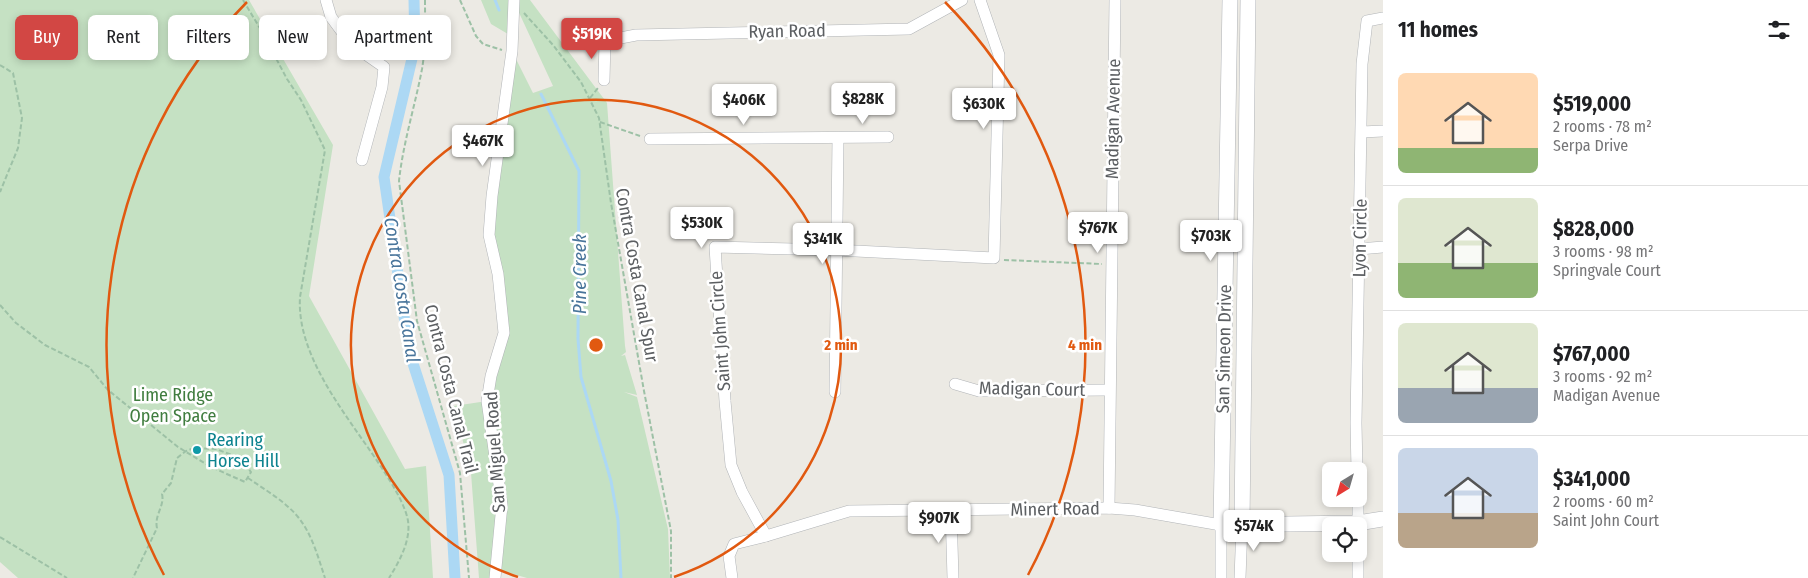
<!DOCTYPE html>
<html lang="en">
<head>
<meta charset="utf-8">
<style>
  body { margin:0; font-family:"Fira Sans Condensed",sans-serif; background:#f6f6f6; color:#202124; height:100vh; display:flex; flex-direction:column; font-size:19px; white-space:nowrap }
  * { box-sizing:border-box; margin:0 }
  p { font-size:16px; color:#757577 }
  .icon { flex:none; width:28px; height:28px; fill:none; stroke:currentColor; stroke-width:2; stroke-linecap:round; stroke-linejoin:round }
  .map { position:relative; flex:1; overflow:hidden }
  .sheet { display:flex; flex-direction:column; background:#fff; width:425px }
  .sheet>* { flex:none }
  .guide { position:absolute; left:15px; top:15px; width:475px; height:45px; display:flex; gap:10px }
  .needle { width:32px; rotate:217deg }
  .fabs { position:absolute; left:1322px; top:462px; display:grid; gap:10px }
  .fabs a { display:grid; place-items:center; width:45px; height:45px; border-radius:8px; background:#fff; box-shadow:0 2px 8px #0003; font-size:25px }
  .price { position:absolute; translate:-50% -42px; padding:0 11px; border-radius:5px; background:#fff; color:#222; font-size:16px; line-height:32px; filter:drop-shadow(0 1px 2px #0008) }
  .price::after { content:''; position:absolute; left:50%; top:30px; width:15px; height:11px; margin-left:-8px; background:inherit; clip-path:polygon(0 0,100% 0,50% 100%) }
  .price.active { background:#d24744; color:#fff }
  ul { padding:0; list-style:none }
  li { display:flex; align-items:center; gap:15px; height:125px; padding:0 15px }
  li+li { border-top:1px solid #e0e0e0 }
  li span { display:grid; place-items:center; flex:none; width:140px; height:100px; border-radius:8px; color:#555 }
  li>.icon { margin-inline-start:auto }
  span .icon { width:60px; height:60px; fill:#fffc; stroke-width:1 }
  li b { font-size:21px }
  h2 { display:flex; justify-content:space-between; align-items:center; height:60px; padding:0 15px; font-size:21px }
  .pill { padding:0 18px; border-radius:8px; background:#fff; box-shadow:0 2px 8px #0003; font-size:18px; line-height:45px }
  .pill.active { background:#d24744; color:#fff }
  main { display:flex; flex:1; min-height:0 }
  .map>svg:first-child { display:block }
</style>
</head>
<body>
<main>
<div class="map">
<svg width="1383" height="578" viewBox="0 0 1383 578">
  <rect width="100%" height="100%" fill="#eceae4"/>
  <g fill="#c5e1c3">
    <path d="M0,0h249l84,145 -24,151 96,173 21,-3 7,112h-415l-18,-16z"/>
    <path d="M481,0h49l77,103 18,243 1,6 -5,4 4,-1 12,40 -13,-3 13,5 31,132 2,49h-143l-31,-9 -1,9h-16l-8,-105 -17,-67 33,-5 16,-73 -14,-93 23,-184 21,42 20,-7 -38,-82 -2,33 -22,-13z"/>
  </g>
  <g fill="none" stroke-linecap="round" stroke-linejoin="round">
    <g stroke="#acd8f4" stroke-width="3">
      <path d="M495,0l4,10"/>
      <path d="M541,94l38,77 -1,168 3,38 30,104 7,39 3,58"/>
    </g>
    <path stroke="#acd8f4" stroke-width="11" d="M414,0l1,46 -31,131 25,174 40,124 6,103"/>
    <g stroke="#b1b4b7" stroke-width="12">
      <g id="street">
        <path d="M326,0l5,17 20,27 33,23 -2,20 -20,73"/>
        <path d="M604,80l1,-39 31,-6 273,-6 53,-29"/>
        <path d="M1362,132l21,-1"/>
        <path d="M650,139l238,-2"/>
        <path d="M1359,249l24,-2"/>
        <path d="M955,384l24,7 130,-1"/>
        <path d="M835,392l3,-254"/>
        <path d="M1357,471l-1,-48 6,-359 5,-43 16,-3"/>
        <path d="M1358,499v27"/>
        <path d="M1109,508l6,-508"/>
        <path d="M951,510l2,68"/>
        <path d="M766,536l-24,-44 -11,-27 -6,-64 -10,-154 121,3 158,8 5,-203 -19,-55"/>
        <path d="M495,578l7,-73 -15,-104 4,-25 13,-43 -6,-59 -9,-39 3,-39 20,-145 2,-51"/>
        <path d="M732,578l-3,-22 5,-12 32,-8 83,-25 260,-3 26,2 86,15v53"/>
        <path d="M1240,578l2,-53"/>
        <path d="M1358,578v-24"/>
      </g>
    </g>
    <g stroke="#b0b3b7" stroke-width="16">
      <g id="secondary">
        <path d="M1230,0l-9,525 137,-2 25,-4"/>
        <path d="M1242,525l6,-525"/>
      </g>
    </g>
    <g stroke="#9dc1a6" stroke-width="2" stroke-dasharray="5 2.5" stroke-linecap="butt">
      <path d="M243,0l18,30 26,49 14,21 24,50 -25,147c-4,63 53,125 85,176 8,12 21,34 23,48 3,20 -9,41 -19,57"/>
      <path d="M425,0c0,23 1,46 -3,69 -7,37 -19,74 -23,112l18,140 43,152 9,105"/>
      <path d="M460,0l16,36 7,8 19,6"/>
      <path d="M524,13l29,32 28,37 18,36 12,85 33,188 27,140v47"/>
      <path d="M0,65l13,8 9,45 -4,30 -18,44"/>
      <path d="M590,98l8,-10"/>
      <path d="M600,122l40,14"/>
      <path d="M1004,260l98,4"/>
      <path d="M0,305l16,18 29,22 44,22 19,23 70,57 33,20 34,15 6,-10 -11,-14 -24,-9 -22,-1 -8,3 -9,7 -6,25 -9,11c3,12 -8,21 -5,34l-24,50"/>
      <path d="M248,478c17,12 37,23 50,39 14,17 20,40 27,61"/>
      <path d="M0,537l67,41"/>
    </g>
    <use href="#street" stroke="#fff" stroke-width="11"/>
    <use href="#secondary" stroke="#fff" stroke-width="15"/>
  </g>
  <g fill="none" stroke="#e15910" stroke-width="2.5">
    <path d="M518 577A245 245 0 1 1 674 577"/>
    <path d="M164 575A489 489 0 0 1 247 2M945 2A489 489 0 0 1 1028 575"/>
  </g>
  <circle fill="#0f9aa8" stroke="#fff" stroke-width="2" cx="197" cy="450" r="5"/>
  <g text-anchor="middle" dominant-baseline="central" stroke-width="5" stroke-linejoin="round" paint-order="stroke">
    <g font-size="18" fill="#5c5f62" stroke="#fff">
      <text transform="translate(787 31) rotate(-1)">Ryan Road</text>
      <text transform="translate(1113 119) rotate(-89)">Madigan Avenue</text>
      <text transform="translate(1360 238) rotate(-89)">Lyon Circle</text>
      <text transform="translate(637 275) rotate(80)">Contra Costa Canal Spur</text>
      <text transform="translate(720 331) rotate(-94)">Saint John Circle</text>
      <text transform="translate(1224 349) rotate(-89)">San Simeon Drive</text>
      <text transform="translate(451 389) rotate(76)">Contra Costa Canal Trail</text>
      <text transform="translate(1032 389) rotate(1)">Madigan Court</text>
      <text transform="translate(495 452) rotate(-94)">San Miguel Road</text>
      <text transform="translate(1055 509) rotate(-1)">Minert Road</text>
    </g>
    <g font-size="18" fill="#407d3f" stroke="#fff">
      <text x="173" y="395">Lime Ridge<tspan x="173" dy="21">Open Space</tspan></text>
    </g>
    <g font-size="18" fill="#0d838f" stroke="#fff" text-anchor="start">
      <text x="207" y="440">Rearing<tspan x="207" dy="21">Horse Hill</tspan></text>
    </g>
    <g font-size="19" font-style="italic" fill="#49759b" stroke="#fff">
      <text transform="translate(579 274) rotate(-90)">Pine Creek</text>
      <text transform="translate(402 290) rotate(81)">Contra Costa Canal</text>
    </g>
  </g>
  <circle cx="596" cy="345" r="8" fill="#e15910" stroke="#fff" stroke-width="2.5"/>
  <g font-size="15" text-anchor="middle" font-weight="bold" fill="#e15910" stroke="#fff" stroke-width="5" stroke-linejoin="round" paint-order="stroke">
    <text x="841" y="350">2 min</text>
    <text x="1085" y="350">4 min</text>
  </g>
</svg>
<div class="fabs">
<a><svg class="needle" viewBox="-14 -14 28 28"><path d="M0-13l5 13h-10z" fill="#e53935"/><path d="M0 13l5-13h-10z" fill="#757577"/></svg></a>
<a><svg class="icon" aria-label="locate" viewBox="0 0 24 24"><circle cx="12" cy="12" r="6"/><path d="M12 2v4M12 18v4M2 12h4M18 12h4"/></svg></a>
</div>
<b class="price active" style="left:592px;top:60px">$519K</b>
<b class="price" style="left:863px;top:125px">$828K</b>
<b class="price" style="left:744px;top:126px">$406K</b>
<b class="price" style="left:984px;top:130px">$630K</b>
<b class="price" style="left:483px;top:167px">$467K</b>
<b class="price" style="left:702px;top:249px">$530K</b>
<b class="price" style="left:1098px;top:254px">$767K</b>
<b class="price" style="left:1211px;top:262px">$703K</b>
<b class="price" style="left:823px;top:265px">$341K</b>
<b class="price" style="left:939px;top:544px">$907K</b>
<b class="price" style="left:1254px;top:552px">$574K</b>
<div class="guide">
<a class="pill active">Buy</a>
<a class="pill">Rent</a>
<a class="pill">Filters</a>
<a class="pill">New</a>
<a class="pill">Apartment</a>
</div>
</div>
<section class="sheet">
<h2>11 homes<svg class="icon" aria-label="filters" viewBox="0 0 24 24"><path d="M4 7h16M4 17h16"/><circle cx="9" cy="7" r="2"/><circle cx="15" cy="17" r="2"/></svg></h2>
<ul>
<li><span style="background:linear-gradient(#ffd9b3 75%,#8fb573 0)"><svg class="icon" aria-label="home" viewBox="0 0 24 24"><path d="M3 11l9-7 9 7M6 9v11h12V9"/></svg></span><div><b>$519,000</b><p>2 rooms · 78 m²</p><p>Serpa Drive</p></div></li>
<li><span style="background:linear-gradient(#dfe7d0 65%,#8fb573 0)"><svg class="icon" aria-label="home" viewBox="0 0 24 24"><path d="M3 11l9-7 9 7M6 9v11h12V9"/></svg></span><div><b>$828,000</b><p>3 rooms · 98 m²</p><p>Springvale Court</p></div></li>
<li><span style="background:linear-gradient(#dfe7d0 65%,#9aa5b1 0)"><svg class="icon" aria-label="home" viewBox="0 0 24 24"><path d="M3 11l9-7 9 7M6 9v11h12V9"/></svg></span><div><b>$767,000</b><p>3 rooms · 92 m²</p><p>Madigan Avenue</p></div></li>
<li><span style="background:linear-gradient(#c9d6e8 65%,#b9a48a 0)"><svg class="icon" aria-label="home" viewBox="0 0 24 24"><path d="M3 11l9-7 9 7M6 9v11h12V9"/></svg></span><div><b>$341,000</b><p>2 rooms · 60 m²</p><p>Saint John Court</p></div></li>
</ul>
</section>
</main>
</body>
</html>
